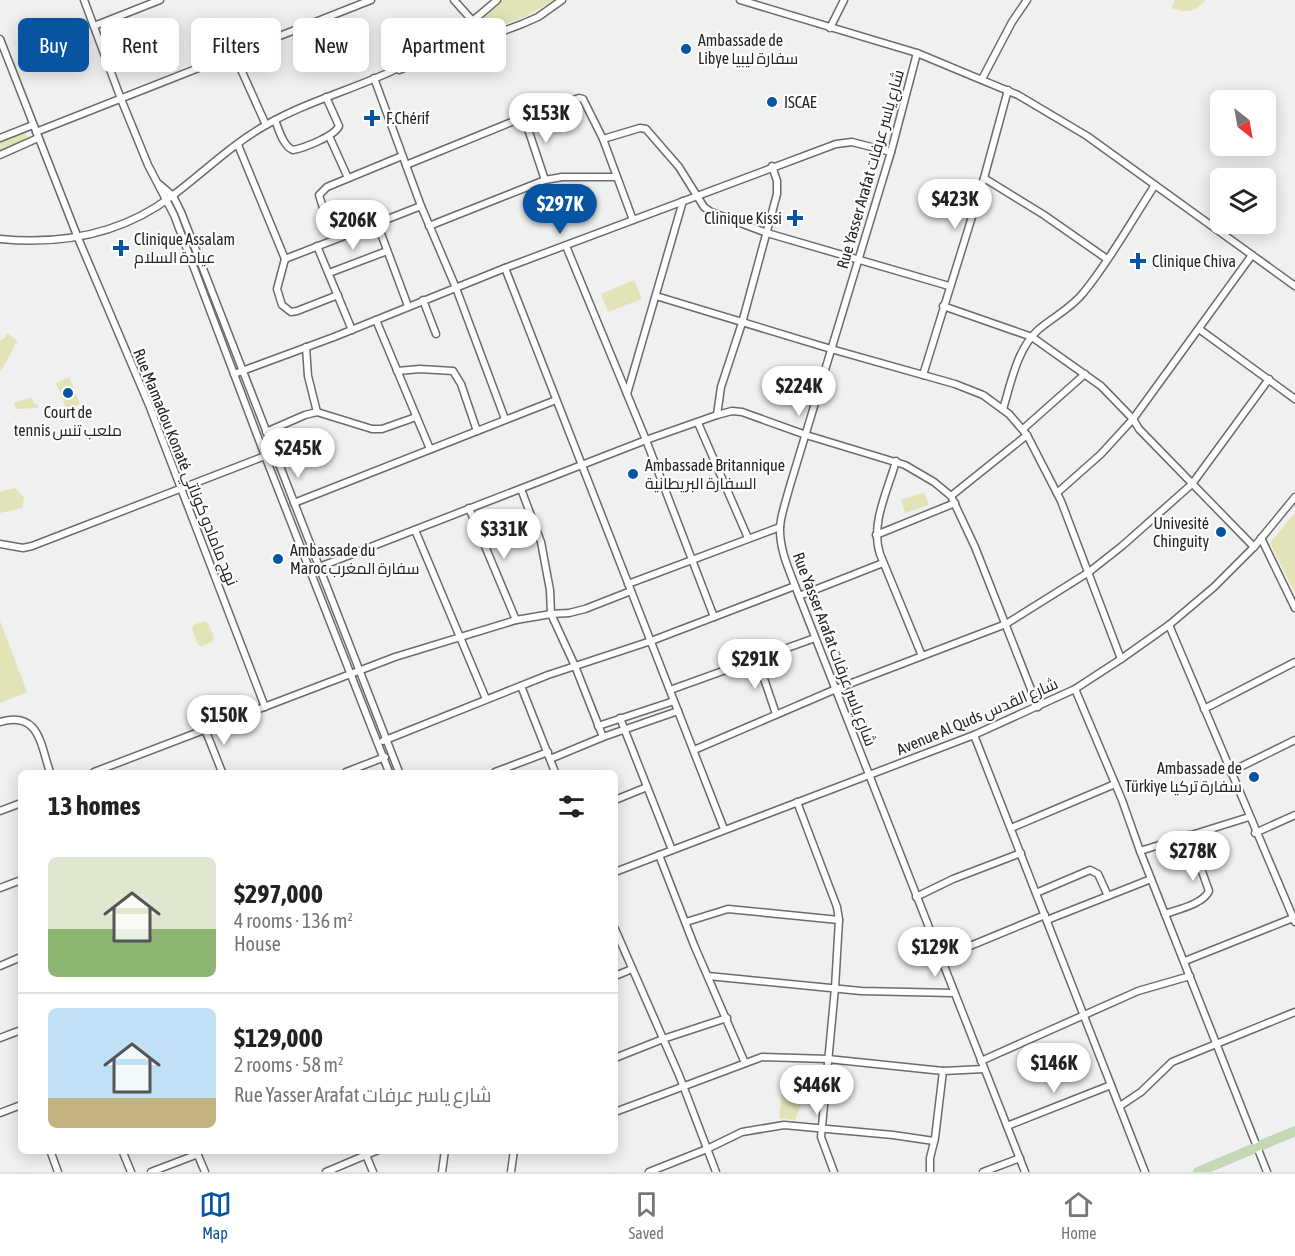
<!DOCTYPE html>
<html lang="en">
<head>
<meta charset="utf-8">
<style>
  body { margin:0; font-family:"Asap Condensed",Cairo,sans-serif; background:#f6f6f6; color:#222; height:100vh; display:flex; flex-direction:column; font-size:22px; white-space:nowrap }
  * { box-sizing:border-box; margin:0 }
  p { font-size:20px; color:#767676 }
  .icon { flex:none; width:33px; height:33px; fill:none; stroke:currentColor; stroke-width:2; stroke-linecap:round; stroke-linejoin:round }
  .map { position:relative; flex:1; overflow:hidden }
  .details { position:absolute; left:18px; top:770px; width:600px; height:384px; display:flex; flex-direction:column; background:#fff; border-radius:9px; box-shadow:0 3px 15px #0003 }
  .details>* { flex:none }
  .top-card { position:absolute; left:18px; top:18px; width:600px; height:54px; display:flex; gap:12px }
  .needle { width:39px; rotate:149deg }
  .controls { position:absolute; left:1210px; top:90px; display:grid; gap:12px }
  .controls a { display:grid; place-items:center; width:66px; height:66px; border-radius:9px; background:#fff; box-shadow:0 3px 15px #0003; font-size:30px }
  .price { position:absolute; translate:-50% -51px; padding:0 14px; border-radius:21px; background:#fff; color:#222; font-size:20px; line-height:39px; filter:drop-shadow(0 2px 3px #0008) }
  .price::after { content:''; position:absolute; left:50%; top:36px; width:18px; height:14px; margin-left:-9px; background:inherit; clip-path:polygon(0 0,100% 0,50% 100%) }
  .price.selected { background:#0654a2; color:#fff }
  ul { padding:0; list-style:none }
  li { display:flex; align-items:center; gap:18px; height:150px; padding:0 30px }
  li+li { border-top:2px solid #e0e0e0 }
  li span { display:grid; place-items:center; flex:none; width:168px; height:120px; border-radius:9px; color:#555 }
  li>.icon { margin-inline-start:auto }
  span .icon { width:72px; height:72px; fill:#fffc; stroke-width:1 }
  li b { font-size:26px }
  h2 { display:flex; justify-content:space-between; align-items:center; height:72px; padding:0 30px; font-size:26px }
  .tag { padding:0 21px; border-radius:9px; background:#fff; box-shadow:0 3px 15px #0003; font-size:21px; line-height:54px }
  .tag.selected { background:#0654a2; color:#fff }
  .dock { display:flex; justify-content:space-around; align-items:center; height:84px; border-top:2px solid #e0e0e0; background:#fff; font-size:16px; color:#767676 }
  .dock a { display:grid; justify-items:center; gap:3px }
  .dock .selected { color:#0654a2 }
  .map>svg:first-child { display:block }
</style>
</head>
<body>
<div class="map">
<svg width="1295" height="1172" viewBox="0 0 1295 1172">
  <rect width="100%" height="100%" fill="#eef1ef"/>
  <g fill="#e2e3b6">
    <path d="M498,0h57l-31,17 -51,20 -3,-10z"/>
    <path d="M1175,0h31c-12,12 -18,14 -34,8z"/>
    <path d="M25,129l3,10 -28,11v-11z"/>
    <path d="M634,280l8,19 -34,13 -7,-18z"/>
    <path d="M7,333l11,9 -4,3v3l-14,24v-32l4,-1z"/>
    <path d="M69,377l11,27 -13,6 -11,-27z"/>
    <path d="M31,397l3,7h3l1,4 -22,1 -2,-6z"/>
    <path d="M15,488l9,9 -2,11 -22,5v-21z"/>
    <path d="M924,492l5,13 -24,8 -4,-13z"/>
    <path d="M1295,513v80l-25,-50z"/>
    <path d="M0,621l27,71 -27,11z"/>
    <path d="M204,621l4,2 6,14 -2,5 -10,4 -4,-1 -6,-16 2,-4z"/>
    <path d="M800,1091l1,6 -2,2 3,3 -7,18 -16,-2 3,-23z"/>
  </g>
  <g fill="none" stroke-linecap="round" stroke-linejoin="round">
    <g stroke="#6a6c6a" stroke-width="9">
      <g id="minor">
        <path d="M84,0l37,99 27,66 26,50 91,241 124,316"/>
        <path d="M454,0l33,37"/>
        <path d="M740,0l177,53 101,42 69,41 208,150"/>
        <path d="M94,26l66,-26"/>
        <path d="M830,28l14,-28"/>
        <path d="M0,39l78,199 71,167 116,302"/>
        <path d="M917,53l-26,99 -102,337c-3,12 -8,25 -9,38 -1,24 11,47 19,69l226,576"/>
        <path d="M234,54l32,71"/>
        <path d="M399,70l123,-46 16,-7 24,-17"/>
        <path d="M374,78l47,128 35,82 49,131"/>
        <path d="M982,79l30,-57 15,-22"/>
        <path d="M524,117l21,63"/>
        <path d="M275,120c4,10 8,26 18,30 11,-2 42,-14 46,-24l-13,-29"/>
        <path d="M36,132l335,-132"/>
        <path d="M329,136l19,42"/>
        <path d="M0,138l33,-13"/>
        <path d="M603,139l37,-11 6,1 33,38 25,40 7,5 56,21 182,53"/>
        <path d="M238,145l47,114 -8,30 5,16 9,7 6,-1 41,-16"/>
        <path d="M0,155l38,-17"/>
        <path d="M406,165l118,-48 55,-19 4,1 20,40 30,81"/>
        <path d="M984,178l60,37 63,44"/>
        <path d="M159,184l14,12 8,16 218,560"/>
        <path d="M325,214l-6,-19 8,-8 75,-31"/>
        <path d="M377,223l31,83"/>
        <path d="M429,226l116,-46 17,-3h55"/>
        <path d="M0,239c62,6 122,-5 172,-43 31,-23 60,-52 94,-71 40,-23 85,-35 126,-54 38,-18 74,-43 105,-71"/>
        <path d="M317,246l35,84"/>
        <path d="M566,246l80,194 68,177"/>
        <path d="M285,259l136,-53"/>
        <path d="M505,268l219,561"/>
        <path d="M329,273l58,-22"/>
        <path d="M656,296l175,53 124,35 28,11 26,19 18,21 34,66 60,158"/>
        <path d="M423,300l13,34"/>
        <path d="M943,306l89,31 69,49 32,33 6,10 115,118"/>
        <path d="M376,320l54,129"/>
        <path d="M1199,329l96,70"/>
        <path d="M306,347l2,29 9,36"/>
        <path d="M397,371l23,-2 33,2 8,13 16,47"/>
        <path d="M234,374l100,-37 171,-69 331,-124 16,-2 39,10"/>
        <path d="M923,375l61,-197 24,-88"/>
        <path d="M627,394l56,-193"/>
        <path d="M1003,409c8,-26 14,-60 35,-79 15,-13 34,-22 46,-38 27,-33 48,-72 71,-107"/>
        <path d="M717,415l4,-28 21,-64 35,-129v-13l-5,-15"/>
        <path d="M698,423l50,115"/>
        <path d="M1023,429l62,-55"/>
        <path d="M266,432l39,-17 12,-3 55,17h10l34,-12"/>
        <path d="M896,461c-8,29 -26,63 -16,93l42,102"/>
        <path d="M521,489l20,53 9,48 1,24 24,52 28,71"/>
        <path d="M1057,493l44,-39 32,-35 119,-164"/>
        <path d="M951,496l76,-61"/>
        <path d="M294,503l262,-103"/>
        <path d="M469,508l47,112"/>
        <path d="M415,530l71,169"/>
        <path d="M876,535l79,-32"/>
        <path d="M1261,538l34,70"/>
        <path d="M0,544l23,4 9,-2 233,-90"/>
        <path d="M319,567l327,-127 71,-25 15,-4 10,1 64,23 99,30 29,17 17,14 24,51 63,160"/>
        <path d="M628,584l152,-57"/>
        <path d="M799,596l84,-33"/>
        <path d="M1169,625l126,297"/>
        <path d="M757,658l19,56"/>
        <path d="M521,686l34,86"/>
        <path d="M1075,689l47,111 18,51 127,321"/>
        <path d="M670,690l145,-52"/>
        <path d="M1204,709l91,-47"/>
        <path d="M620,718l52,132"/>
        <path d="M0,722c39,-11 40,21 50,50"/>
        <path d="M598,726l76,-25"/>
        <path d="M205,729l17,43"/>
        <path d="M974,735l171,437"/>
        <path d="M383,741l165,-66 103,-34 144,-55"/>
        <path d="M694,750l142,-61 170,-65 83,-52 33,-26 70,-62 77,-105"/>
        <path d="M550,759l53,-22 75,-26"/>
        <path d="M94,772l301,-115 121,-37 35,-6 18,-1 16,-4 46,-18"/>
        <path d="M346,772l39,-15"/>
        <path d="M495,772l53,-20"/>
        <path d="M1230,772l65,-32"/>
        <path d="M615,800l32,-13"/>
        <path d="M797,802l40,105 2,13 -4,68 -14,149 13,35"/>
        <path d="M0,811l21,-8"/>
        <path d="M1011,828l104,-44"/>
        <path d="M1255,833l40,-18"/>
        <path d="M1140,851l109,-34"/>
        <path d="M659,855l35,90 51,118"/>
        <path d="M615,872l359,-137 101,-46 46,-30 48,-34 45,-38 40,-40 41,-50"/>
        <path d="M0,888l21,-8"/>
        <path d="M1036,893l54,-23 8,4 10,22"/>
        <path d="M916,897l37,-18 68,-26"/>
        <path d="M1165,914c14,-5 38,-10 44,-23l-20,-56"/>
        <path d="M1047,920l104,-41"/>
        <path d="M686,922l42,-13 111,11"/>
        <path d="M615,929l64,146 37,97"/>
        <path d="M941,958l104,-43"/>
        <path d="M1185,961l108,-43"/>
        <path d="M0,966l21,-9"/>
        <path d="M615,976l17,-7"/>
        <path d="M708,976l153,15 93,2"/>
        <path d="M0,1038l21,-8"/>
        <path d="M615,1058l48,-19 64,-21"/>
        <path d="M981,1061l157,-70 52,-15"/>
        <path d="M1120,1106l21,-14 31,-30 123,-50"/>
        <path d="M615,1112l147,-55 66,2 115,12 41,-2"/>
        <path d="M0,1113l21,-8"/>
        <path d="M1007,1126l104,-41"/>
        <path d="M50,1150l8,22"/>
        <path d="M122,1150l9,22"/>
        <path d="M197,1153l8,19"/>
        <path d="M366,1155l7,17"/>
        <path d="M151,1172l47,-18"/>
        <path d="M326,1172l52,-22"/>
        <path d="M442,1172l3,-22"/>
        <path d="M511,1172l3,-22"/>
        <path d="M649,1172l58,-23 35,-17 42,-7 109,10 41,6"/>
        <path d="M930,1172v-14l5,-20 8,-67"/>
        <path d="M983,1172l37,-14"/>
      </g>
    </g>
    <g stroke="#cacbca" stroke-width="10">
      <path id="major" d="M1198,1172l97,-41"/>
    </g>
    <use href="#minor" stroke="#fff" stroke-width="6"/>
    <use href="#major" stroke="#c5d9b0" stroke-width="8"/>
  </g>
  <g fill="#0654a2" stroke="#fbfefc" stroke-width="2">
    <circle cx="686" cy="49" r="6"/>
    <circle cx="772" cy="102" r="6"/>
    <path d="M369 109h6v6h6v6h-6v6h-6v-6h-6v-6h6z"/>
    <path d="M792 209h6v6h6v6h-6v6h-6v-6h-6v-6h6z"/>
    <path d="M118 239h6v6h6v6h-6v6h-6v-6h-6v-6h6z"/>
    <path d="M1135 252h6v6h6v6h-6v6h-6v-6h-6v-6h6z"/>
    <circle cx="68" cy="393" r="6"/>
    <circle cx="633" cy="474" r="6"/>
    <circle cx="1221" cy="532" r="6"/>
    <circle cx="278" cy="559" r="6"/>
    <circle cx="1254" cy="777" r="6"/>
  </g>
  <g text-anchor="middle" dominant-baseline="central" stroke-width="4.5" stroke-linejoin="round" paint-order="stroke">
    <g font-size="16" fill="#242524" stroke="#fbfefc" text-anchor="start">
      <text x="698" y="40">Ambassade de<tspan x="698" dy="18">Libye سفارة ليبيا</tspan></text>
      <text x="784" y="102">ISCAE</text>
      <text x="386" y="118">F.Chérif</text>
      <text x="782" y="218" text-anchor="end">Clinique Kissi</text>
      <text x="134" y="239">Clinique Assalam<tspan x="134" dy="18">عيادة السلام</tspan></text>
      <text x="1152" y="261">Clinique Chiva</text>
      <text x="68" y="412" text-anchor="middle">Court de<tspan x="68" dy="18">tennis ملعب تنس</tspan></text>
      <text x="645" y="465">Ambassade Britannique<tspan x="645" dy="18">السفارة البريطانية</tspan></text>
      <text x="1209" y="523" text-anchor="end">Univesité<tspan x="1209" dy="18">Chinguity</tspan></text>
      <text x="290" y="550">Ambassade du<tspan x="290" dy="18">Maroc سفارة المغرب</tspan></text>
      <text x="1242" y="768" text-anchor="end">Ambassade de<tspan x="1242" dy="18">Türkiye سفارة تركيا</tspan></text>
    </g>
    <g font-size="16" fill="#242524" stroke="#fbfefc">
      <text transform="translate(870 169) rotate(-74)">Rue Yasser Arafat شارع ياسر عرفات</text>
      <text transform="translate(186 467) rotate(68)">Rue Mamadou Konaté نهج مامادو كوناتي</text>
      <text transform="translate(835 649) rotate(69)">Rue Yasser Arafat شارع ياسر عرفات</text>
      <text transform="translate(977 716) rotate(-23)">Avenue Al Quds شارع القدس</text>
    </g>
  </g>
</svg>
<div class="controls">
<a><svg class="needle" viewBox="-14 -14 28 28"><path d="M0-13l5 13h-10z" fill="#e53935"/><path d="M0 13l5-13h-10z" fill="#767676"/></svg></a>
<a><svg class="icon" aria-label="layers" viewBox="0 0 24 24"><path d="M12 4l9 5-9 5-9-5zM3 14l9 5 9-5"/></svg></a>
</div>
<b class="price" style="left:546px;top:144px">$153K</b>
<b class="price" style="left:955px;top:230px">$423K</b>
<b class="price selected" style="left:560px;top:235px">$297K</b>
<b class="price" style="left:353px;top:251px">$206K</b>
<b class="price" style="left:799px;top:417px">$224K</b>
<b class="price" style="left:298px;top:479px">$245K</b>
<b class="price" style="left:504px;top:560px">$331K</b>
<b class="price" style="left:755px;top:690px">$291K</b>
<b class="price" style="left:224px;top:746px">$150K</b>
<b class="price" style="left:1193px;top:882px">$278K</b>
<b class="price" style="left:935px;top:978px">$129K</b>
<b class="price" style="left:1054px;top:1094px">$146K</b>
<b class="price" style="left:817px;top:1116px">$446K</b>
<div class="top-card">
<a class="tag selected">Buy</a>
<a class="tag">Rent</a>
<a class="tag">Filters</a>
<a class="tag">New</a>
<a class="tag">Apartment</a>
</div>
<section class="details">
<h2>13 homes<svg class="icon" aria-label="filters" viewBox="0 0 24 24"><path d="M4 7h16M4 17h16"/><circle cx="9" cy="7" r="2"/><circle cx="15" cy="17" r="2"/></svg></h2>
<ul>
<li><span style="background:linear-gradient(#dfe7d0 60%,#8fb573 0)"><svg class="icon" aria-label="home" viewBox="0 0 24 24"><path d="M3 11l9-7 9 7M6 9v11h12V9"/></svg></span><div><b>$297,000</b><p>4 rooms · 136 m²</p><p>House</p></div></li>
<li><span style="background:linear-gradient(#bfe0f5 75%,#c2b280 0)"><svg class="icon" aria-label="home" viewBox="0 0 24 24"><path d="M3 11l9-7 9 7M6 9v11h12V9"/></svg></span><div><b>$129,000</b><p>2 rooms · 58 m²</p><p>Rue Yasser Arafat شارع ياسر عرفات</p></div></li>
</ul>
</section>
</div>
<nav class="dock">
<a class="selected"><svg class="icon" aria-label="map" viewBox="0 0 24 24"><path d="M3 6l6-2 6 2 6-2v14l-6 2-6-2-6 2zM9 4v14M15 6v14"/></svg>Map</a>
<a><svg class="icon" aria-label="saved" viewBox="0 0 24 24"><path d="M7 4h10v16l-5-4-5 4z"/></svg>Saved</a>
<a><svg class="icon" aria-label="home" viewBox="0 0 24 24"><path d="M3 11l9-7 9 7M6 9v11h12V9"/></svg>Home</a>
</nav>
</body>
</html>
